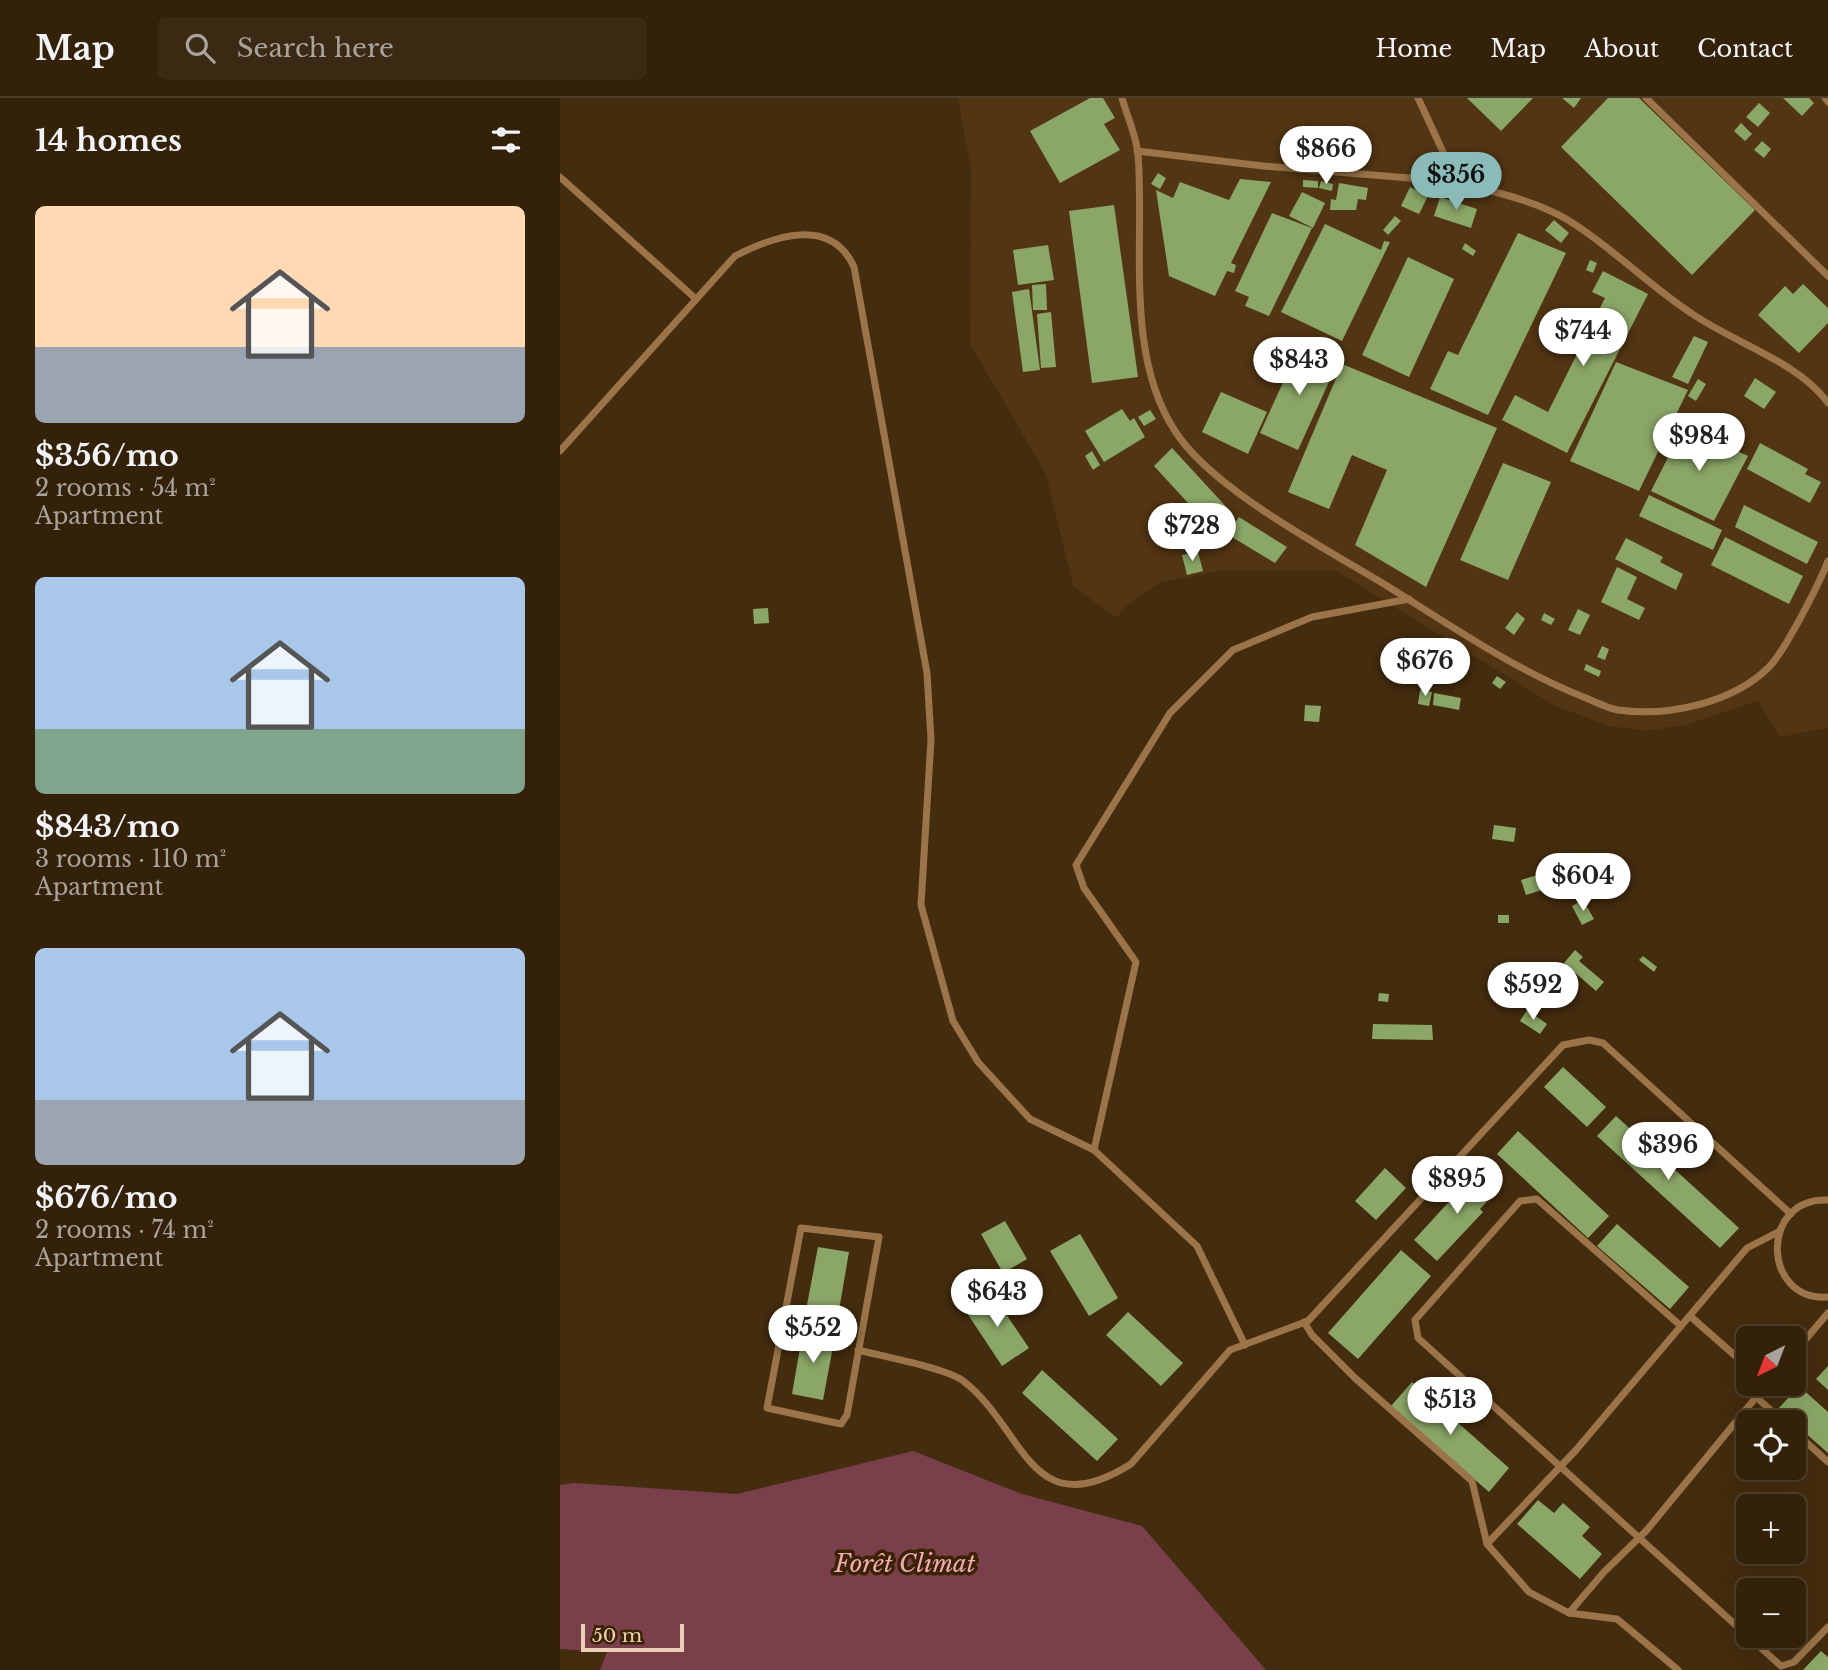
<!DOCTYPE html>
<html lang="en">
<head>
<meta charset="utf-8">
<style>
  body { margin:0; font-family:"Libre Baskerville",serif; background:#3b2913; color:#f1f3f6; height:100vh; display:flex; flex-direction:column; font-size:26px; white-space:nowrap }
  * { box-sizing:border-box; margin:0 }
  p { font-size:23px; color:#a9a39c }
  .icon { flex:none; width:38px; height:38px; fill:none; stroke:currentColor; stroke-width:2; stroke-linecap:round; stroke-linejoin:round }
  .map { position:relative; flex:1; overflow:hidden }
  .details { display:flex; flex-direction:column; background:#33210a; width:560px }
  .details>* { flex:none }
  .needle { width:46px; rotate:222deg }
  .controls { position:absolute; left:1176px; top:1228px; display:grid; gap:14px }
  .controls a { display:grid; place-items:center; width:70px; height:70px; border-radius:10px; background:#33210a; box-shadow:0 7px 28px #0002,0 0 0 2px #4e3e2b; font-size:35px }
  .scale { position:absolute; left:21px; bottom:18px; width:103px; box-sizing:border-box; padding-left:7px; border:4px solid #ebd0b5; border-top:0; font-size:19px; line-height:24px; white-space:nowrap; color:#ebd0b5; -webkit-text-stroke:5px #3a2203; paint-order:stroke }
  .price { position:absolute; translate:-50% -60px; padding:0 16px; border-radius:24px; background:#fff; color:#222; font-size:23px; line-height:46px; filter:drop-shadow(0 2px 4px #0008) }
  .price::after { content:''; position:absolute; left:50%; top:42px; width:21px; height:16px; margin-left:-10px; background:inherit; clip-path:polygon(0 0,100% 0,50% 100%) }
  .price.selected { background:#8bbbb9; color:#111 }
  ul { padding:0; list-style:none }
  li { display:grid; align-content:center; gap:14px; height:371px; padding:0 35px }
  li span { display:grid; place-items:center; height:217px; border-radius:10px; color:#555 }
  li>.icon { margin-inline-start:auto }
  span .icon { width:126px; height:126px; fill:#fffc; stroke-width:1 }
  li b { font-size:30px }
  h2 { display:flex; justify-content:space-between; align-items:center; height:84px; padding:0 35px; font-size:30px }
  header { display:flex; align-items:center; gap:42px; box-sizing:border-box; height:98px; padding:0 35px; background:#33210a; border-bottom:2px solid #4e3e2b }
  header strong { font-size:33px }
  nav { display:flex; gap:38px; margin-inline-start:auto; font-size:24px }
  .search { width:490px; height:63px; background:#3b2913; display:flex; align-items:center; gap:18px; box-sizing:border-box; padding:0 24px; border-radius:10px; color:#a9a39c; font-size:26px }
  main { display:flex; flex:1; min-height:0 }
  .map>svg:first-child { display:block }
</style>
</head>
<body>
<header>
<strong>Map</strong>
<div class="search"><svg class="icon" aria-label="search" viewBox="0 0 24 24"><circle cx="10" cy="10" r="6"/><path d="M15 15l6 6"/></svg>Search here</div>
<nav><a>Home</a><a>Map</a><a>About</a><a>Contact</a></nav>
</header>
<main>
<section class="details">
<h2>14 homes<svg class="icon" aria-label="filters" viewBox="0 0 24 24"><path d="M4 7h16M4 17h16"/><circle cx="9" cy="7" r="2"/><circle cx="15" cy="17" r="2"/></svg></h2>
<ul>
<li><span style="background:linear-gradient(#ffd9b3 65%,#9aa5b1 0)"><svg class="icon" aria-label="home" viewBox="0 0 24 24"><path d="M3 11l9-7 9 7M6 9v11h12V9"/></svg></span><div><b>$356/mo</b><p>2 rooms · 54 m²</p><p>Apartment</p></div></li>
<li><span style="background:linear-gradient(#a9c7e8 70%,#7fa58c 0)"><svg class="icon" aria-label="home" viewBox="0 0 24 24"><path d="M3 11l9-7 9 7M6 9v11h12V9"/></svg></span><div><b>$843/mo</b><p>3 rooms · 110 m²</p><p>Apartment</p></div></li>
<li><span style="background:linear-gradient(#a9c7e8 70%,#9aa5b1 0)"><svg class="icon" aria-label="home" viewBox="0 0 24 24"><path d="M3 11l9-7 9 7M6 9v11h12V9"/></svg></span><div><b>$676/mo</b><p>2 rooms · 74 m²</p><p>Apartment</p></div></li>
</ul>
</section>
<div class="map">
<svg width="1268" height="1572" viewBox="0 0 1268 1572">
  <rect width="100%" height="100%" fill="#442c0e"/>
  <path fill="#523513" d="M398,0h870v630l-48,9 -22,-36 -69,23 -43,7 -37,-5 -54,-20 -219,-135h-116l-60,11 -32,23 -12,13 -43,-32 -27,-112 -76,-130 1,-174z"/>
  <path fill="#79404c" d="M353,1353l109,43 120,32 124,144h-666l7,-18 -47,-3v-164l14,-2 163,11z"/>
  <g fill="#8ba767">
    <path d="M530,0h13l12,20 -11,6 16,26 -60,33 -30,-52z"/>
    <path d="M907,0h66l-32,33z"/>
    <path d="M1002,0h19l-7,10z"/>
    <path d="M1048,0h31l116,112 -63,65 -131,-128z"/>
    <path d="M1223,0h26l5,5 -12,13z"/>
    <path d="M1199,5l11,10 -12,14 -12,-10z"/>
    <path d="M1181,25l11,11 -7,7 -11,-10z"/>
    <path d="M1202,43l9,8 -7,9 -10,-8z"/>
    <path d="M598,75l8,5 -6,11 -9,-5z"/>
    <path d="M680,81l31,3 -40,81 5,2 -2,8 -7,-2 -12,25 -46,-20 -13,-86 17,8 7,-16 49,18z"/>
    <path d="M743,82l15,1v7l-15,-1z"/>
    <path d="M761,83l12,3 -1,7 -13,-3z"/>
    <path d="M779,85l29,5 -2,12 -8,-1 -2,11h-26l1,-11 5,1z"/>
    <path d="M850,89l18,9 -9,18 -18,-8z"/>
    <path d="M742,94l23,11 -12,25 -24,-12z"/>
    <path d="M880,99l37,12 -6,19 -37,-12z"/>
    <path d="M554,107l24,172 -46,6 -23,-172z"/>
    <path d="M712,115l40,15 -43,88 -24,-10 4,-9 -14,-6z"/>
    <path d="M835,118l6,5 -13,14 -5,-5z"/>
    <path d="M994,122l15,13 -8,10 -16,-13z"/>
    <path d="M765,126l56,26 3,-9 6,1 -48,99 -61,-29z"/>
    <path d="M958,135l48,20 -78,162 -58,-26 18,-38 10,4z"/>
    <path d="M905,145l11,8 -3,5 -11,-7z"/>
    <path d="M488,147l6,35 -36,5 -5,-35z"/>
    <path d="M848,159l46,22 -45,98 -47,-22z"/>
    <path d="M1030,162l7,3 -4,10 -7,-3z"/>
    <path d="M1043,173l45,23 -81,159 -65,-33 13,-25 33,17 57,-114 -13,-6z"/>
    <path d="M486,186l1,26h-14l-1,-25z"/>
    <path d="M1243,186l25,24v15l-29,30 -41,-38 27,-29 8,8z"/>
    <path d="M469,191l11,81 -17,2 -11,-80z"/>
    <path d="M491,214l5,55 -15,1 -4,-54z"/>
    <path d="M1134,238l14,6 -20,42 -16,-7z"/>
    <path d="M740,247l38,17 -40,88 -38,-17z"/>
    <path d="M1056,264l72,28 -49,101 -69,-30z"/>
    <path d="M782,266l155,64 -71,159 -71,-42 32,-75 -35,-15 -23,54 -41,-17z"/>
    <path d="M1195,280l21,14 -12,17 -20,-13z"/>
    <path d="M1138,281l8,5 -10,17 -8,-5z"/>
    <path d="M661,294l46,20 -19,42 -46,-22z"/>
    <path d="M562,311l8,12 4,-3 11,19 -41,25 -19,-31z"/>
    <path d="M590,312l6,9 -12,7 -6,-9z"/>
    <path d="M1124,328l64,30 -34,65 -63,-30z"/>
    <path d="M1200,345l48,26 -3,5 16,8 -11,21 -63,-34z"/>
    <path d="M612,350l59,64 -19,17 -58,-63z"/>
    <path d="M532,353l8,14 -7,5 -8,-14z"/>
    <path d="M943,365l48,19 -43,98 -48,-20z"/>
    <path d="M1089,397l73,35 -9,20 -74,-34z"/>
    <path d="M1184,407l74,37 -11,22 -72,-37z"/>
    <path d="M679,419l48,30 -12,16 -48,-29z"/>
    <path d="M1165,439l78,39 -14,28 -78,-39z"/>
    <path d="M1066,440l37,19 -3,5 23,12 -7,16 -61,-31z"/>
    <path d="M638,454l5,19 -16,4 -5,-20z"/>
    <path d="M1057,469l20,10 -10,22 18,9 -6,12 -38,-18z"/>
    <path d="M208,510l1,15 -15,1 -1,-15z"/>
    <path d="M1018,511l12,6 -10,20 -12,-5z"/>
    <path d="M957,514l8,7 -11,16 -9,-7z"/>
    <path d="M984,515l11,6 -4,6 -10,-5z"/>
    <path d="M892,548l17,11 -16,23 -17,-12z"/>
    <path d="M1042,548l7,3 -4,11 -8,-3z"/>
    <path d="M1026,566l15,7 -2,6 -15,-7z"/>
    <path d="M937,578l9,6 -6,7 -8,-6z"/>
    <path d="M860,592l12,2 -3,14 -11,-2z"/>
    <path d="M874,595l27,5 -2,12 -26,-5z"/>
    <path d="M745,607l16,1 -2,16 -15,-1z"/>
    <path d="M934,727l22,3 -2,14 -22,-3z"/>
    <path d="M1014,766l4,15 -52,16 -5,-15z"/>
    <path d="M1023,802l11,19 -12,6 -10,-19z"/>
    <rect x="938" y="817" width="11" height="8"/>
    <path d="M1015,852l8,7 -4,4 25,21 -8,9 -32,-28z"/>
    <path d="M1083,858l14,11 -3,5 -15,-12z"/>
    <path d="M819,895l10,1 -1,8 -10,-1z"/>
    <path d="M967,912l20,14 -7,10 -20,-13z"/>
    <path d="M813,926l59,1 1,15 -61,-1z"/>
    <path d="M1003,969l43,40 -19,20 -43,-40z"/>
    <path d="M1056,1018l123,112 -19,20 -123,-112z"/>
    <path d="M958,1033l91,85 -21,22 -91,-84z"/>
    <path d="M825,1070l21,20 -30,32 -21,-19z"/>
    <path d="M918,1072l21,19 -19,20 3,3 -46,49 -23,-21z"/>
    <path d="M445,1123l22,38 -24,14 -22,-39z"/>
    <path d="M1057,1126l72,63 -19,22 -73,-63z"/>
    <path d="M520,1136l38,64 -29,18 -39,-65z"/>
    <path d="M258,1149l31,5 -11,64 -32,-6z"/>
    <path d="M841,1152l30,26 -73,83 -30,-26z"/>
    <path d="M431,1194l38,56 -27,18 -37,-56z"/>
    <path d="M568,1214l55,51 -22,23 -55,-51z"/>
    <path d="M243,1232l32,6 -12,64 -31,-6z"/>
    <path d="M1268,1268v24l-12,-11z"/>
    <path d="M482,1272l76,69 -21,22 -75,-68z"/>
    <path d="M852,1284l97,86 -20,24 -98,-86z"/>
    <path d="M1239,1288l29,26v41l-50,-44z"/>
    <path d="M978,1402l16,13 9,-10 27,24 -8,9 20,18 -22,25 -63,-55z"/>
    <path d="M1261,1553l7,6v13h-25z"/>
  </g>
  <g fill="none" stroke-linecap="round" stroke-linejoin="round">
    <g stroke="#9b7449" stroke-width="7">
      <path d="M562,0c5,18 14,37 16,56 7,88 -14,199 37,277 36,57 146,115 204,150 67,41 133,88 207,117 10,4 21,10 32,12 50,7 115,-7 151,-43 16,-16 50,-83 59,-106"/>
      <path d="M858,0l39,84c37,10 77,18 111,38 44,27 80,65 123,93 43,30 108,49 137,90"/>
      <path d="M1086,0l182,178"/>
      <path d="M1265,0l3,4"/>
      <path d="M577,53l126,15 194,16"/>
      <path d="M0,79l136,122"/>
      <path d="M0,353l175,-195c39,-20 96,-40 119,11l73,406 4,66 -10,166 32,116 25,41 52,57 64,31 103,96 48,99"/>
      <path d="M534,1052l42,-188 -52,-74 -8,-23 94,-152 63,-63 79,-33 97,-18"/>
      <path d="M1268,1102c-69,-3 -66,102 0,97"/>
      <path d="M241,1130l78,9 -32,178 -6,9 -74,-16z"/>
      <path d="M1130,1218l58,51"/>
      <path d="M744,1224l8,13 43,43 117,103 15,63 42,48 40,21 48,6 61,51"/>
      <path d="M1121,1228l-144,-127 -17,2 -105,119 3,18 363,328 13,-4 34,-35"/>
      <path d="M298,1252c23,6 87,18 104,30 63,47 67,148 169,84l99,-114 78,-29 255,-276 26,-5 14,3 188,171"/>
      <path d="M1234,1255l34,-40"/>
      <path d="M1196,1299l29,26"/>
      <path d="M1234,1333l34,31"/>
      <path d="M927,1446l89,-94 171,-202 33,-17"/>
      <path d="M1009,1515l35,-41 42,-41 121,-147"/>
    </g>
  </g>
  <g text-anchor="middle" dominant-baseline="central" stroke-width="7" stroke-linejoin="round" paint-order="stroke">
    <g font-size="24" font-style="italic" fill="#f1abb7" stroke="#3a2203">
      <text x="345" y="1465">Forêt Climat</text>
    </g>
  </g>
</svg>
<div class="controls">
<a><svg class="needle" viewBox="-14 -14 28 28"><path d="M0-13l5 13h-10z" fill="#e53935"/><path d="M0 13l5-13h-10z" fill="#a9a39c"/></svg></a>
<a><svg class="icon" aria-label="locate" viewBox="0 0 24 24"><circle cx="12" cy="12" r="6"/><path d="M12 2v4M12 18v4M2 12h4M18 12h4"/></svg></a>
<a>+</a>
<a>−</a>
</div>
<div class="scale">50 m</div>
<b class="price" style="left:766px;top:88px">$866</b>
<b class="price selected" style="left:896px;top:114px">$356</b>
<b class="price" style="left:1023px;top:270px">$744</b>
<b class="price" style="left:739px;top:299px">$843</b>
<b class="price" style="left:1139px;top:375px">$984</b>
<b class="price" style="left:632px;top:465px">$728</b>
<b class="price" style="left:865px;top:600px">$676</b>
<b class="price" style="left:1023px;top:815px">$604</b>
<b class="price" style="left:973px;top:924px">$592</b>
<b class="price" style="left:1108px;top:1084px">$396</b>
<b class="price" style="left:897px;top:1118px">$895</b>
<b class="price" style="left:437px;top:1231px">$643</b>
<b class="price" style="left:253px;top:1267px">$552</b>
<b class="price" style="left:890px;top:1339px">$513</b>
</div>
</main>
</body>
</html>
